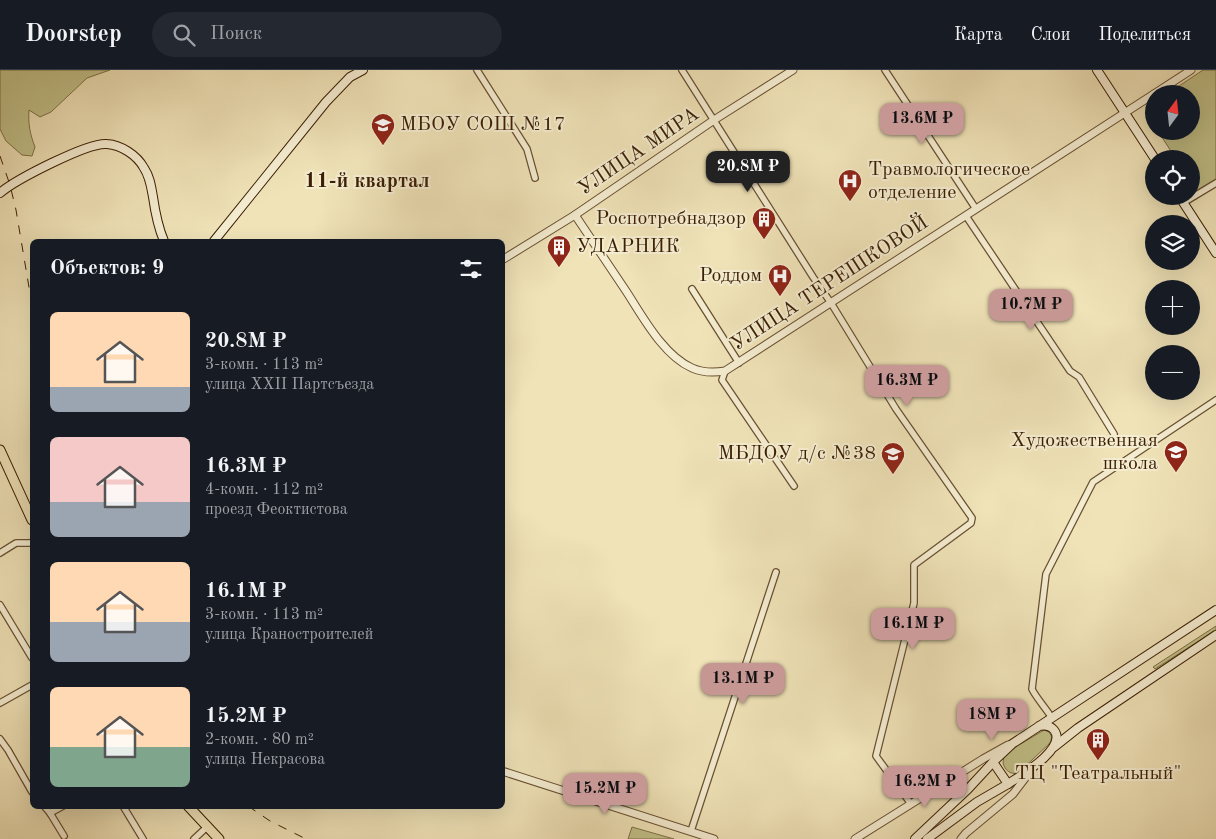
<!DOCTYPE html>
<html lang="ru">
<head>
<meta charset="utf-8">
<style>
  body { margin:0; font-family:"Old Standard TT",serif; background:#242831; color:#f1f3f6; height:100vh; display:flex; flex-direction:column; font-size:19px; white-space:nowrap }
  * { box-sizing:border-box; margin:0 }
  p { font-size:16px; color:#9ea1a6 }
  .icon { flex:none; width:28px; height:28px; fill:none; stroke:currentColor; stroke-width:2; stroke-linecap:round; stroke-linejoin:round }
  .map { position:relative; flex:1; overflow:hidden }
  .side { position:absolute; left:30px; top:169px; width:475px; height:570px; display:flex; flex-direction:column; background:#171b24; border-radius:8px; box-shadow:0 5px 20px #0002 }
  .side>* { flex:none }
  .needle { width:32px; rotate:15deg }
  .tools { position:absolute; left:1145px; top:15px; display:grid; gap:10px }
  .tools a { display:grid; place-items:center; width:55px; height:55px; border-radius:50%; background:#171b24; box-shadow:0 5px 20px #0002; font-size:25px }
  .price { position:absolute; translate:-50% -42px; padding:0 11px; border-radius:10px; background:#c59692; color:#111; font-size:16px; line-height:32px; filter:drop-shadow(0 1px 2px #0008) }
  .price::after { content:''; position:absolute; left:50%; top:30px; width:15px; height:11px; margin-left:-8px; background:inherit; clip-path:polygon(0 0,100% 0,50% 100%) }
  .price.on { background:#222; color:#fff }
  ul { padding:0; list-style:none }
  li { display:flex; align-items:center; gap:15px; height:125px; padding:0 20px }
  li span { display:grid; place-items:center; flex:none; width:140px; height:100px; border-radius:8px; color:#555 }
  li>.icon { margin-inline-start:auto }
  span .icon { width:60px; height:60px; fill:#fffc; stroke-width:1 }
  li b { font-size:21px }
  h2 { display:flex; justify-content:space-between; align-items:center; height:60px; padding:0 20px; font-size:21px }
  header { display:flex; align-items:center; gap:30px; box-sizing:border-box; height:70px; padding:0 25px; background:#171b24; border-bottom:1px solid #363941 }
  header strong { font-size:24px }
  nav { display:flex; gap:28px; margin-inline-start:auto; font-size:18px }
  .search { width:350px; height:45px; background:#242831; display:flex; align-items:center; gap:12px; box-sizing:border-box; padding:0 18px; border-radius:28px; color:#9ea1a6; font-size:19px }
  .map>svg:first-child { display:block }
</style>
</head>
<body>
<header>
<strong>Doorstep</strong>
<div class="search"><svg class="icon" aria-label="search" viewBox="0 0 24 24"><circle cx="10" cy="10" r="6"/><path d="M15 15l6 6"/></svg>Поиск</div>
<nav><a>Карта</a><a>Слои</a><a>Поделиться</a></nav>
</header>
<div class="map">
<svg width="1216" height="769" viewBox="0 0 1216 769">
  <rect width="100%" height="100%" fill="#f0e3b8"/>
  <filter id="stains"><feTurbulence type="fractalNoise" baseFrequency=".004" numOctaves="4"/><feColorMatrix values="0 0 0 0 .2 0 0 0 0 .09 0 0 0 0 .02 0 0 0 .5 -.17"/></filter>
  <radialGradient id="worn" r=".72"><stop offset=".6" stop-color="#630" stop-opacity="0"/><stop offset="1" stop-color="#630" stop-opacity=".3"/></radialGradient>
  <g fill="#c2c189" stroke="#7e7046">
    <path d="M0,0h110l-23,8 -36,34 -11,5 -11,-7c-1,14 1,24 6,37l-3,9 -10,-1 -16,-14 -6,-12z"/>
    <path d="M1203,0h13v113l-17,11 -8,-11v-24h-15l-18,-28h33v-37h-24z"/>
    <path d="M1216,556v4l-61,39 -2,-2z"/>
    <path d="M1044,660c7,2 10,7 5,14l-31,29c-8,2 -13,-3 -15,-10l1,-7 5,-5z"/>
    <path d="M632,757l42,12h-46z"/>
  </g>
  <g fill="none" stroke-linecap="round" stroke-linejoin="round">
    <g stroke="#685031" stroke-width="8">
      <g id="minor">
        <path d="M477,0l50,79 8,29"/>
        <path d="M682,0l131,207 18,26 65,106 76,109 -1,5 -57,42v38l-38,153 35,48"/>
        <path d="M885,0l91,139"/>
        <path d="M1183,133l33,-20"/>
        <path d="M966,146l104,155 9,6 35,57"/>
        <path d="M692,219l47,74"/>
        <path d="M725,301l-3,9 72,106"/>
        <path d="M0,483l16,-10h14l2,-1"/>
        <path d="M0,535l32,53"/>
        <path d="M0,633l32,-18"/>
        <path d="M1052,648c-5,-8 -17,-22 -20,-29l14,-115 47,-92 123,-82"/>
        <path d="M0,669l8,11 24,42"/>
        <path d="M44,736l6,7 14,23"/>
        <path d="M123,736l20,33"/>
        <path d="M50,743l13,-7"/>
        <path d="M691,761l85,-259"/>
        <path d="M194,769l13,-12"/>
      </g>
    </g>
    <g stroke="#685031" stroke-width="9">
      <g id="tertiary">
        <path d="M1154,24l37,-24"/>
        <path d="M575,145c17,25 34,51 51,76 17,26 37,64 66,77 11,5 21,5 33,3l429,-277"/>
        <path d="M502,190l73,-45 139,-95 79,-50"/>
        <path d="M502,701l212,68"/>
        <path d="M855,769l128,-80 25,-14"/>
        <path d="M961,769l5,-6 47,-39 19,-25"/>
      </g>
    </g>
    <g stroke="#3b1f04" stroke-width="10">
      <g id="secondary">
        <path d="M1097,0l58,89"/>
        <path d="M0,123c15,-13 88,-51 107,-49 14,1 30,11 37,24 6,9 7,18 9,29 2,14 5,30 11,44"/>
        <path d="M1179,126l37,57"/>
        <path d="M214,171l112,-139 24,-25 13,-7"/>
        <path d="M1039,656c5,-1 11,-1 15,4 14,18 -34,46 -46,54l-15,-22 19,-18 204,-134"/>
        <path d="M1054,677l24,-19 138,-93"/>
        <path d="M915,769l53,-50 25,-27"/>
        <path d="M927,769l50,-37 31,-18"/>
      </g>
    </g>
    <g stroke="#3b1f04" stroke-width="11">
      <g id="primary">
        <path d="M0,380l32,70"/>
        <path d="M188,736l31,33"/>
      </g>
    </g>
    <use href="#minor" stroke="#f5edd1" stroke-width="5.5"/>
    <use href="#tertiary" stroke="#f5edd1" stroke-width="7"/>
    <use href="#secondary" stroke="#f5edd1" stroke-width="8"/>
    <use href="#primary" stroke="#f0e3b8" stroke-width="9"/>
    <g stroke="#3b1f04" stroke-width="1" stroke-dasharray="9 9" stroke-linecap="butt">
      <path d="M0,86l10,29 6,25 16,95"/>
      <path d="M248,736l22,15 36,18"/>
    </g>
  </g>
  <defs>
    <g id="school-pin" transform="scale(1.25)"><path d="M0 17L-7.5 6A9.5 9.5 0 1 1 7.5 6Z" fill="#8f2418" stroke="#f5edd1"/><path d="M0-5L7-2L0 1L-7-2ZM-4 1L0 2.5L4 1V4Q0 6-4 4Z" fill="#fff"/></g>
    <g id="hospital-pin" transform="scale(1.25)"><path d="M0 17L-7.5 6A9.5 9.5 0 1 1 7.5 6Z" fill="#8f2418" stroke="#f5edd1"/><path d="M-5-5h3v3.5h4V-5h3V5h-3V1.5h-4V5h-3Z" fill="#fff"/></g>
    <g id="building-pin" transform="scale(1.25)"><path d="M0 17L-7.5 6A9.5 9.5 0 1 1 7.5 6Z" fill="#8f2418" stroke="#f5edd1"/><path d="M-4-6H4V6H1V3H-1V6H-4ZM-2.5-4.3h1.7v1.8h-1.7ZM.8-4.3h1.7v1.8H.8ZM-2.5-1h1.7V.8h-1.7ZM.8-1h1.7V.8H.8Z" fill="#fff"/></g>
    <g id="university-pin" transform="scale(1.25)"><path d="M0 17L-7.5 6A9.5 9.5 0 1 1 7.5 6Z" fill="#8f2418" stroke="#f5edd1"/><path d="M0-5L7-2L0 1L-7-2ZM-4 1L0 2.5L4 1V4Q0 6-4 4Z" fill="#fff"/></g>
  </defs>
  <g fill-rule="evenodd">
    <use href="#school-pin" x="383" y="55"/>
    <use href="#hospital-pin" x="850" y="111"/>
    <use href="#building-pin" x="764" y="149"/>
    <use href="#building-pin" x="559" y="177"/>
    <use href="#hospital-pin" x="780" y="206"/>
    <use href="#university-pin" x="1176" y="382"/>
    <use href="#school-pin" x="893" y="384"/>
    <use href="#building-pin" x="1098" y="670"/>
  </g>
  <g text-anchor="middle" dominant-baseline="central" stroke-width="4" stroke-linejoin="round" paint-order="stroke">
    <g font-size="20" fill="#3b1f04" stroke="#f5edd1" text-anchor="end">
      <text x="400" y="55" text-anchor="start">МБОУ СОШ №17</text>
      <text x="868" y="100" text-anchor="start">Травмологическое<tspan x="868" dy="23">отделение</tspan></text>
      <text x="746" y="149">Роспотребнадзор</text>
      <text x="576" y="177" text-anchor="start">УДАРНИК</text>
      <text x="762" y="206">Роддом</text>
      <text x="1158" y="371">Художественная<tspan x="1158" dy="23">школа</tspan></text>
      <text x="876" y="384">МБДОУ д/с №38</text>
      <text x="1098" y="704" text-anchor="middle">ТЦ "Театральный"</text>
    </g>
    <g font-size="20" fill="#3b1f04" stroke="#f5edd1">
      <text transform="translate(639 82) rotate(-34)">УЛИЦА МИРА</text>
      <text transform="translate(830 214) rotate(-33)">УЛИЦА ТЕРЕШКОВОЙ</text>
    </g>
    <g font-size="21" font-weight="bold" fill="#3b1f04" stroke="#f5edd1">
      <text x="367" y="111">11-й квартал</text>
    </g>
  </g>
  <rect width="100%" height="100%" filter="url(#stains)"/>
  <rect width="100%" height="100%" fill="url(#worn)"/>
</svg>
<div class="tools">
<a><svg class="needle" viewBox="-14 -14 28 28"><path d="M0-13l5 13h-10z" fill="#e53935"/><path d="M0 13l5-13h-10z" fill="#9ea1a6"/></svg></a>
<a><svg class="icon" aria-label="locate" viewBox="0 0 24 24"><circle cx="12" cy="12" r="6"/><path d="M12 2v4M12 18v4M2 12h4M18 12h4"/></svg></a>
<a><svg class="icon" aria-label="layers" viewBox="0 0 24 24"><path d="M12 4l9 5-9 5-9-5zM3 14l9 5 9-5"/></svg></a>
<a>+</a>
<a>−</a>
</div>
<b class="price" style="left:922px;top:75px">13.6M ₽</b>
<b class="price on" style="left:748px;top:123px">20.8M ₽</b>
<b class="price" style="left:1031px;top:261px">10.7M ₽</b>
<b class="price" style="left:907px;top:337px">16.3M ₽</b>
<b class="price" style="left:913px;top:580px">16.1M ₽</b>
<b class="price" style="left:743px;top:635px">13.1M ₽</b>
<b class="price" style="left:992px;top:671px">18M ₽</b>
<b class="price" style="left:925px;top:738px">16.2M ₽</b>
<b class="price" style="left:605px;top:745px">15.2M ₽</b>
<section class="side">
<h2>Объектов: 9<svg class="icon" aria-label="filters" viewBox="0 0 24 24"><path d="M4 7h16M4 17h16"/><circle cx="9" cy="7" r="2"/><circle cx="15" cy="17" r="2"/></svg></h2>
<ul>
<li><span style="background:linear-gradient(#ffd9b3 75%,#9aa5b1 0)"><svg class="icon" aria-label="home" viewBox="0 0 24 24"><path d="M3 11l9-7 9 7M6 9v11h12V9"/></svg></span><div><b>20.8M ₽</b><p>3-комн. · 113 m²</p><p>улица XXII Партсъезда</p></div></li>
<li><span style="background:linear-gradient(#f6c9c9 65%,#9aa5b1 0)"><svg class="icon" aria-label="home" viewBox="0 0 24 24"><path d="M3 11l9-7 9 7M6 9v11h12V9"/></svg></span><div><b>16.3M ₽</b><p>4-комн. · 112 m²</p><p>проезд Феоктистова</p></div></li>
<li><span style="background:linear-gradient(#ffd9b3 60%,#9aa5b1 0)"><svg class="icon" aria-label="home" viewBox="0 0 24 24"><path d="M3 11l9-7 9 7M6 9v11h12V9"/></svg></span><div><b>16.1M ₽</b><p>3-комн. · 113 m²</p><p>улица Краностроителей</p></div></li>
<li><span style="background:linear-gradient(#ffd9b3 60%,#7fa58c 0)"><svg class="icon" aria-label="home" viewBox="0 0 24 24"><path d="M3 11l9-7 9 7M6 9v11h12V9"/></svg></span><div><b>15.2M ₽</b><p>2-комн. · 80 m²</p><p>улица Некрасова</p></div></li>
</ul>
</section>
</div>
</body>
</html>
